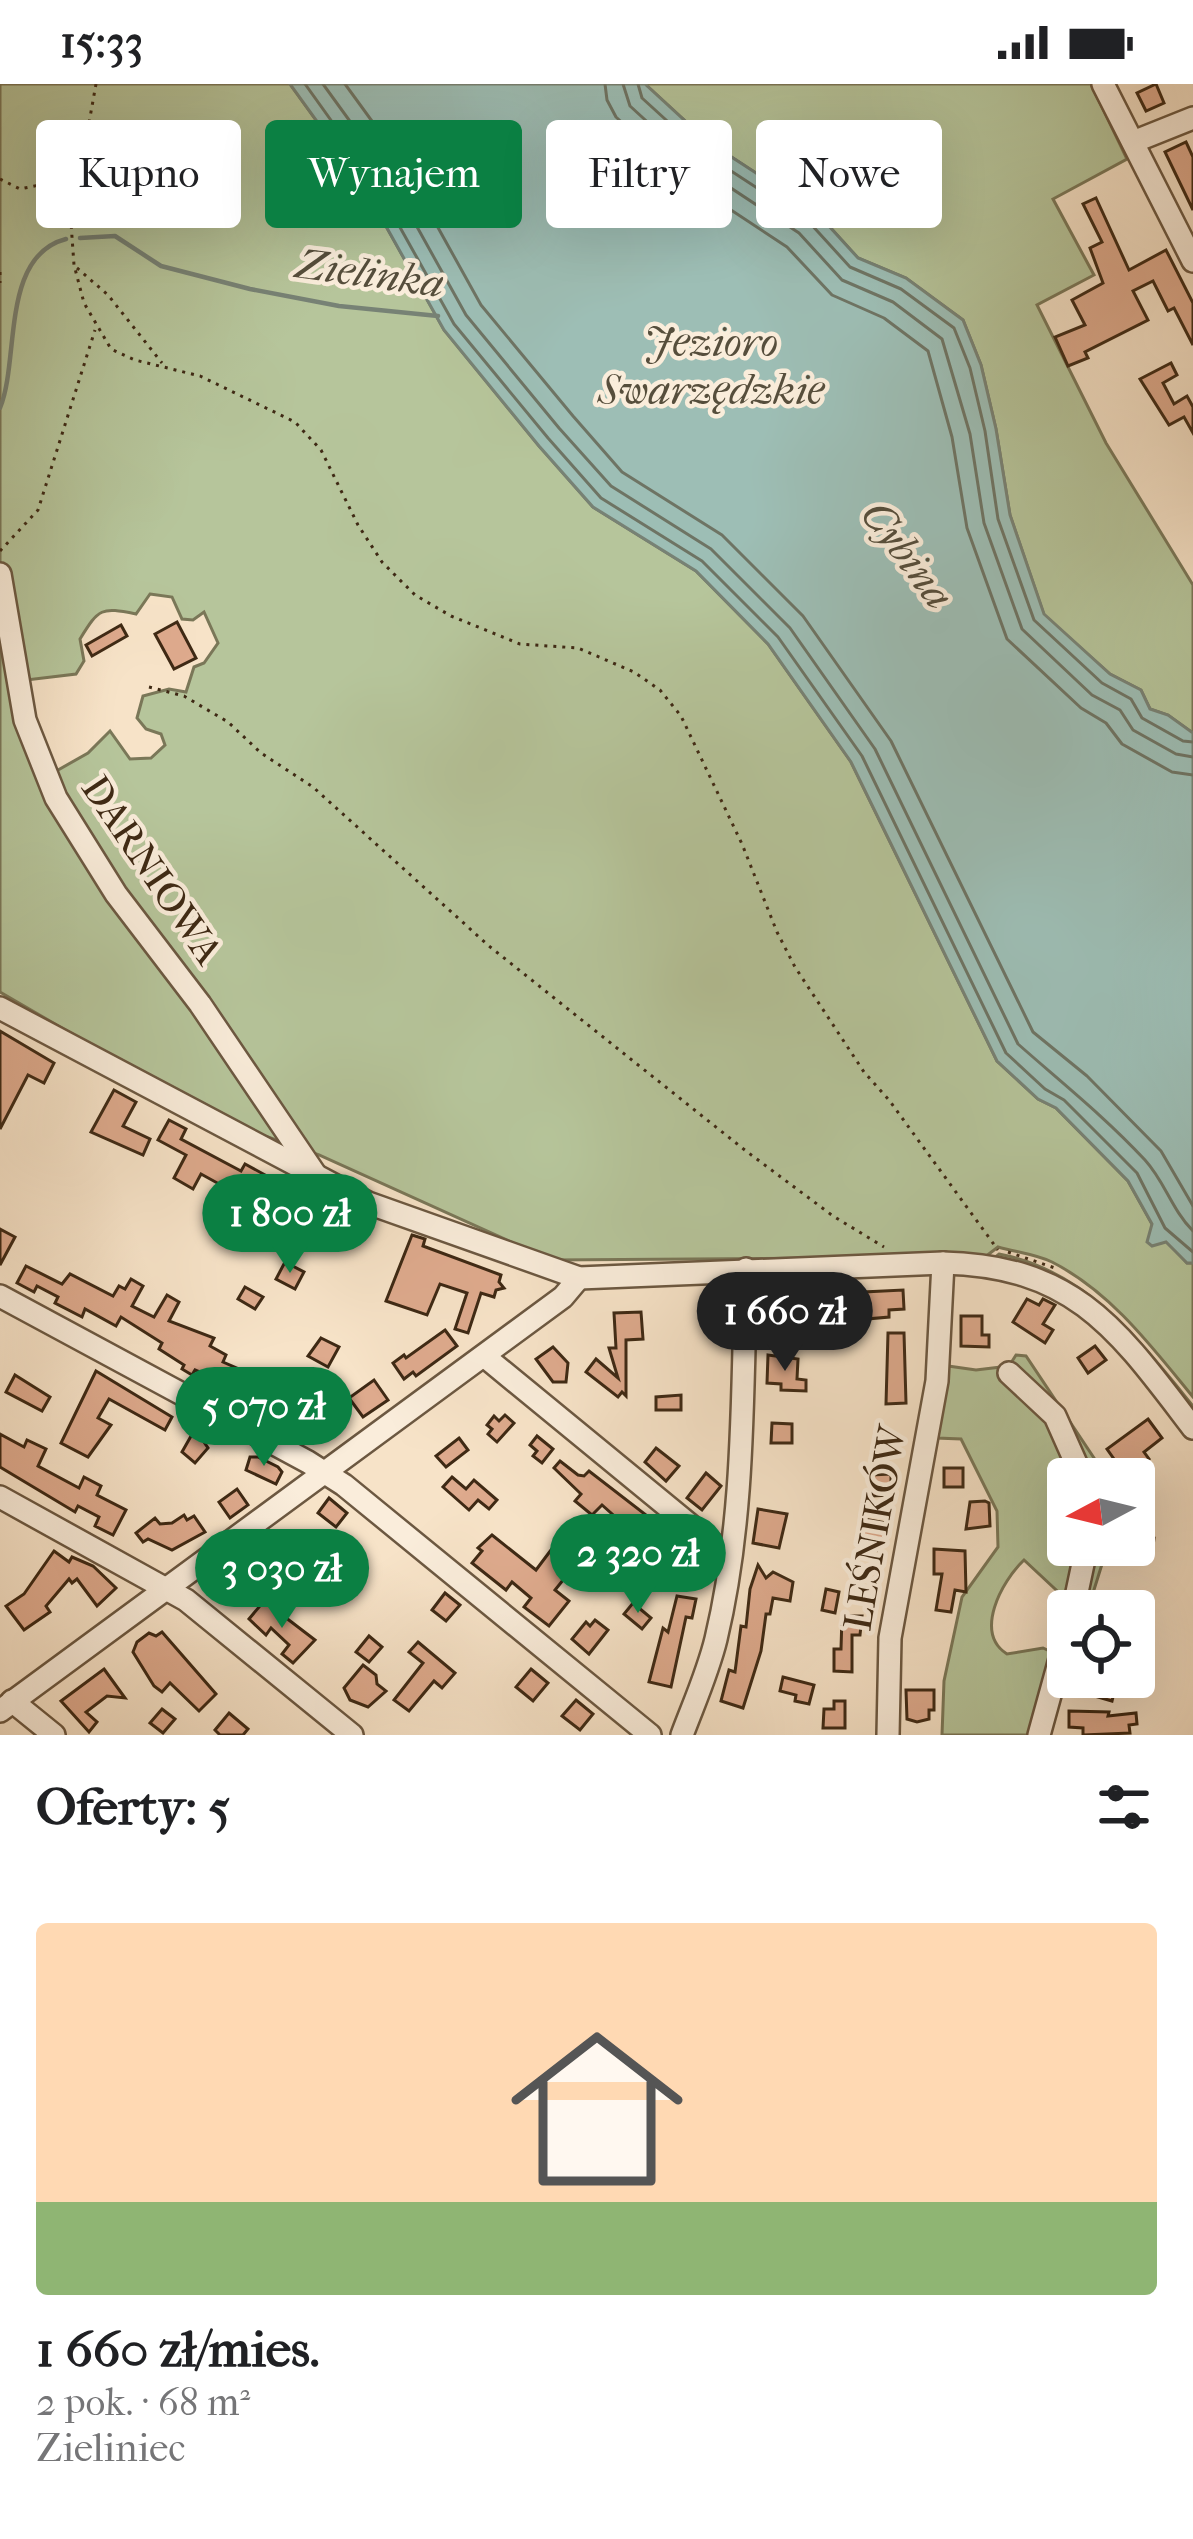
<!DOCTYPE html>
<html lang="pl">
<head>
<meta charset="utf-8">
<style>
  body { margin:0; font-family:"IM FELL French Canon",serif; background:#f6f6f6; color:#202124; height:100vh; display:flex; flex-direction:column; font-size:45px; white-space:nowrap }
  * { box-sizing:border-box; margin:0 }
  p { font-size:39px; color:#757577 }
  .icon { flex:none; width:66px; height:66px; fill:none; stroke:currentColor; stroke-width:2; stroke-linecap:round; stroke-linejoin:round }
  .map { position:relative; height:1651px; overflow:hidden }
  .drawer { display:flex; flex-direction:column; background:#fff; flex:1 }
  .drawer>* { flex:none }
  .hud { position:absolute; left:36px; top:36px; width:1122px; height:108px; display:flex; gap:24px }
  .needle { width:78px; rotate:263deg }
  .tools { position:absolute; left:1047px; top:1374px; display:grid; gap:24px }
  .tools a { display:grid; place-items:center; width:108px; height:108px; border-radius:12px; background:#fff; box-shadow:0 12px 48px #0002; font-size:60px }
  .price { position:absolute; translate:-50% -102px; padding:0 27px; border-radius:42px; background:#0b8043; color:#fff; font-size:39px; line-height:78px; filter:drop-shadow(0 3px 6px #0008) }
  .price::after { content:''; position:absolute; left:50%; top:72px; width:36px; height:27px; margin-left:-18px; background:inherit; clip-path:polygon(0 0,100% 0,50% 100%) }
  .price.on { background:#222; color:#fff }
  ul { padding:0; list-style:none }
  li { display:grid; align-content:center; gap:24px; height:636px; padding:0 36px }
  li+li { border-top:3px solid #e0e0e0 }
  li span { display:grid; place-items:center; height:372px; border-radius:12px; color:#555 }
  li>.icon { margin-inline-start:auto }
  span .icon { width:216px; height:216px; fill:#fffc; stroke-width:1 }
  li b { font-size:51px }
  h2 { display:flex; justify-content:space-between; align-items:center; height:144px; padding:0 36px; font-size:51px }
  .pill { padding:0 42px; border-radius:12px; background:#fff; box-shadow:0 12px 48px #0002; font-size:42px; line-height:108px }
  .pill.on { background:#0b8043; color:#fff }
  .status { display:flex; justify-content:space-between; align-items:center; height:84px; padding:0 60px; background:#fff; direction:ltr }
  .status svg { height:33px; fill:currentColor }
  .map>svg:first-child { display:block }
</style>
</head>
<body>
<div class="status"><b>15:33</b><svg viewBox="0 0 49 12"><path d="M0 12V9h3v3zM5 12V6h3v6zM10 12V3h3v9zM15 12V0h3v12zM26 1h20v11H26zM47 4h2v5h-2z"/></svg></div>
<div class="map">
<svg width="1193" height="1651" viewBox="0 0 1193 1651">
  <rect width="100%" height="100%" fill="#f7e3c8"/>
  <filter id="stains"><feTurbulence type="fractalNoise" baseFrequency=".00167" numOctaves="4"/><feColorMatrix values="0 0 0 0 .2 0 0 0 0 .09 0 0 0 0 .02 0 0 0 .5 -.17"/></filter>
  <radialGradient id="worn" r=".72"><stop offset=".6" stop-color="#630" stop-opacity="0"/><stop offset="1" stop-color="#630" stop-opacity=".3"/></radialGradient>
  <g fill="#b6c59b" stroke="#7a7758" stroke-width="3" fill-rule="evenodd">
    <path d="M0,0h290l73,101 81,145 95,116 54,61 103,64 72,73 83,118 146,299 41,38 18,9 72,73 24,43 35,39h6v134c-41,-50 -82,-105 -141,-135 -17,-8 -37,-10 -54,-15l-13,10 -434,3 -232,-105 -99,-35 -220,-128zM150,510l22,3 10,22 11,1 11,-8 14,31 -14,20 -10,4 -8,25 -17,-3 -26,7 -6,22 9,11 15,5 4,11 -14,13 -21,1 -20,-28 -22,22 -37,21 -20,-61 -5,-33 50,-6 8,-13 -4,-22c19,-31 21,-32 56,-25z"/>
    <path d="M645,0h446l36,75 -74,40 41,76 -57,30 69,138 87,142v148l-25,-18 -18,-6 -9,-19 -31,-16 -66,-59 -34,-100 -14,-86 -15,-64 -18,-45 -57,-42 -48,-20 -41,-45 -110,-72z"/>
    <path d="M999,1170c88,17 140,86 194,152v12l-150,-146 -49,-14z"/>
    <path d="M1016,1271l10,1 82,123h-40v66h40l-20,64 -20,-8 -44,-41c-23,22 -50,73 -17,94l36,-6 15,7 -26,80h-90l2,-54 18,-84 36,-50 -1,-36 -36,-72 -24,-1 11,-72 28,4 33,-4z"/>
  </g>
  <path fill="#9dbeb5" stroke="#778275" stroke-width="3" d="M290,0h355l62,57 110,72 41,45 48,20 57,42 18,45 15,64 14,86 34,99 66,60 31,16 9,19 18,6 25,18v530h-6l-21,-21 -14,4 -5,-4 5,-18 -24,-43 -72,-73 -18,-9 -41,-38 -146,-299 -83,-118 -72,-73 -103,-64 -54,-61 -95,-116 -81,-145z"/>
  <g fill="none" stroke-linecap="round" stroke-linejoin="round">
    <g stroke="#6e7464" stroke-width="3">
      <path d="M305,0l68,95 81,145 94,114 53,60 101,63 76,76 84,119 144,297 39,36 19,11 73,73 28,55 28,24"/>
      <path d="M323,0l63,87 80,144 93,113 52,58 100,63 79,79 85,121 143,295c43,38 87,73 127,116 20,22 27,50 48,71"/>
      <path d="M345,0l56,77 80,144 92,111 49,56 100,63 81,81 88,125 142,291 54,44 74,75 32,55"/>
      <path d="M605,0l2,16 9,17 62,58 109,72 45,48 52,23 44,33 24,86 15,91 40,111 74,69 25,15 16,21 50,28 21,3"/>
      <path d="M623,0l7,22 60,55 109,72 43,47 51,22 49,37 28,95 14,89 38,106 70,66 28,15 13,20 43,24 17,3"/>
      <path d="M638,0l4,14 57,52 110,72 41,45 51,22 53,39 16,40 15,63 13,88 36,101 68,63 29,16 11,19 41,23 10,1"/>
    </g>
    <g stroke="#778275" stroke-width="4.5">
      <path d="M80,154l35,-2 46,30 89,23 89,17 99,10"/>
      <path d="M0,324c20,-48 0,-152 66,-169"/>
    </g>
  </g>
  <g fill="#deaa8d" stroke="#3e2914" stroke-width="3">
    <path d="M1156,0l8,19 -18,8 -9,-18z"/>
    <path d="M1186,58l7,15v53l-28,-58z"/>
    <path d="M1096,114l33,72 37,-20 27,53v42l-19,-37 -6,3 -15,-30 -20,10 15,29 -63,32 3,6 -20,8 -13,-29 30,-12 -13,-25 31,-17 -13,-35 12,-6 -19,-38z"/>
    <path d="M1171,279l6,12 -14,8 11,21 13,-8 6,11v26l-9,-16 -15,8 -29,-46z"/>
    <path d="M177,538l19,36 -22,11 -19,-35z"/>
    <path d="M121,541l6,11 -35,20 -6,-11z"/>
    <path d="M0,947l54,32 -10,20 -16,-8 -28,54z"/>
    <path d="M114,1006l22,12 -13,24 27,13 -7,16 -52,-23z"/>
    <path d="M169,1036l17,9 -5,10 60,32 4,-7 22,12 -10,19 -10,-5 -13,23 -21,-12 8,-16 -20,-11 -8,15 -19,-11 12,-23 -28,-15z"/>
    <path d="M326,1121l24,13 -10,20 -27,-8z"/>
    <path d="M0,1145l15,8 -15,28z"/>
    <path d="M412,1151l13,4 -2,7 78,29 -2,7 5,6 -8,2 -2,7 -13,-4 -13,40 -13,-4 12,-36 -27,-9 -13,31 -41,-14z"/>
    <path d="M285,1178l19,10 -9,17 -19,-10z"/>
    <path d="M26,1182l36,18 8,-10 43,22 6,-10 6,3 6,-10 12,7 -11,20 22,11 13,-22 12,7 -10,19 45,17 -4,8 16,9 -3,7 57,25 15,1 38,21 -13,20 -5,1 -99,-56 -2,4 -19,-8 -3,5 -10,-6 2,-4 -25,-16 3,-6 -41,-26 -5,9 -31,-17 -3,8 -27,-14 3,-6 -21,-11 -3,6 -17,-9z"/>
    <path d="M245,1203l18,10 -8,12 -17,-10z"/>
    <path d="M903,1206l1,19 -15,1v7l-23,2 -2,-27z"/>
    <path d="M815,1209l23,1 -1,22h-7l-2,31 -23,-1v-19l-37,4 1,-26h47z"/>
    <path d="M1027,1215l12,6 4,-6 12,6 -12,19 10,6 -8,13 -32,-21z"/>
    <path d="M641,1228l2,27 -17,1v56l-4,-4 -4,5 -32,-25 10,-13 22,19 -9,-30h7l-2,-35z"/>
    <path d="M961,1232h21v19h7v12l-28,-1z"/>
    <path d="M445,1246l12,16 -41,30 -3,-4 -9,7 -11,-16 11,-8 2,3z"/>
    <path d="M888,1249h16l2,70 -20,1z"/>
    <path d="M321,1254l18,9 -11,20 -20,-11z"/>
    <path d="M1095,1262l11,14 -18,13 -10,-15z"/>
    <path d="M553,1263l15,16 -2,19h-13l-17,-23z"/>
    <path d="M768,1271l30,4 -1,20 9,1v11l-25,-1v-6l-14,-1z"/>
    <path d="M96,1287l76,46 -7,13 -56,-31 -11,19 13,7 -23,32 -27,-14z"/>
    <path d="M15,1291l35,22 -8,14 -36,-19z"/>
    <path d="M374,1296l14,20 -25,17 -14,-19z"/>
    <path d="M681,1311v15h-25v-13z"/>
    <path d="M505,1331l9,8 -17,19 -9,-8 4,-5 -5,-4 7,-9 5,5z"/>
    <path d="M1148,1335l14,19 -18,14 5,7 -23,17 -19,-27z"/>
    <path d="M772,1339l20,1v19h-21z"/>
    <path d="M195,1345l13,19 -13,15 -13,-11z"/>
    <path d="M0,1350l24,13 3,-7 19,9 -8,17 41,22 5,-11 17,9 -4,9 29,15 -13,25 -18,-9 4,-9 -21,-11 -3,6 -75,-45z"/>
    <path d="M537,1352l16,13 -11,14 -9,-7 4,-5 -7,-6z"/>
    <path d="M459,1354l9,12 -22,17 -10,-11z"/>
    <path d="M656,1364l23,18 -13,15 -21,-19z"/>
    <path d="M250,1373h8l20,10 4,5 -6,12 -30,-14z"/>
    <path d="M560,1377l18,14 6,1 5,-5 110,85 -12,15 -30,-25 -10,-1 -45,-40 -10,10 -17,-14 6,-7 -27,-26z"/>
    <rect x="944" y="1384" width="19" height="19"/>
    <path d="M706,1389l15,13 -19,24 -15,-12z"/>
    <path d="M891,1390v21l-19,1 -1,-21z"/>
    <path d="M452,1393l14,12 8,-9 23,20 -8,9 -11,-9 -9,10 -26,-23z"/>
    <path d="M237,1405l11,16 -18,13 -11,-16z"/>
    <path d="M329,1414l18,15 -11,14 -18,-14z"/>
    <path d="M985,1417l4,2 1,23 -24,3 4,-27z"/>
    <path d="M758,1425l29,5 -8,34 -26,-5z"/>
    <path d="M184,1431l3,5 7,-4 11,16 -33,18 -24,-11 -5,3 -7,-9 19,-15 5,6 12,-1z"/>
    <path d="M864,1435l22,4 -5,28 -22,-2z"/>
    <path d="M1134,1438l12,1 -2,14 10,1 -2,18 -9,-1 -1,6h-8v-6l-24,-2v-8h24z"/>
    <path d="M297,1449l11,15 -14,10 6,8 -11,9 -16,-21z"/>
    <path d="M492,1451l44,35 18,-24 22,18 -21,26 14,11 -20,25 -25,-19 7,-9 -19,-16 -6,8 -34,-27 10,-12 -4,-3z"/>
    <path d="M934,1465l31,2 1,41 -11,-2 -4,22 -15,-2 6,-36h-8z"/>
    <path d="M54,1467l15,11 3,-5 21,9 23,22 -19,18 -20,-27 -5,4 -3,-4 -23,27 4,6 -26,18 -18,-24 18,-12z"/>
    <path d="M758,1481l8,13 7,-6 20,10 -3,19 -17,-3 -3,16h-4l-5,37 -18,57 -22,-7 8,-31 6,2 6,-46 5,1 4,-38z"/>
    <path d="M826,1505l13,3 -4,21 -13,-3z"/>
    <path d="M445,1509l15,12 -14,16 -14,-11z"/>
    <path d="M677,1512l19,3 -4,19 -6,-1 -15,70 -22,-5 14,-54 5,4z"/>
    <path d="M264,1517l51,39 -22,23 -11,-9 7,-9 -18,-17 -5,7 -17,-16z"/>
    <path d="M633,1519l18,15 -9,11 -18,-15z"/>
    <path d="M842,1532h20l-2,19h-8v37l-18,-1v-22h7z"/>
    <path d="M595,1536l13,10 -19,24 -17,-15 14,-17 4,4z"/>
    <path d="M162,1548l54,62 -17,17 -29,-28 -8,9 -8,-6 -21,-34 4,-10 12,-9 7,3z"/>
    <path d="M369,1552l13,11 -13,15 -13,-10z"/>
    <path d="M418,1558l37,31 -13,15 -8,-7 -25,30 -15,-11 29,-37 -14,-11z"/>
    <path d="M363,1581l13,10 1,9 9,7 -18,16 -18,-7 -6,-12z"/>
    <path d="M104,1585l21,29 -18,-2 -21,16 11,10 -8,10 -28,-31z"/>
    <path d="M531,1585l17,14 -15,18 -17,-14z"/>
    <path d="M783,1593l31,8 -5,19 -14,-3 1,-6 -16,-4z"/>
    <path d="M1080,1593l37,3 -5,21 -31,-9z"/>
    <path d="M906,1606h28v20h-5v9l-12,3 -10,-3z"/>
    <path d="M576,1616l17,14 -13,16 -18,-14z"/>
    <path d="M834,1617h11v27h-22l1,-19h10z"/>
    <path d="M162,1625l13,10 -12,14 -13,-10z"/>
    <path d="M1069,1627l40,1 -1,4 28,-3 1,11 -8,1 1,8 -47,2v-7l-14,-1z"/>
    <path d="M229,1629l19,16 -5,6h-23l-5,-5z"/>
  </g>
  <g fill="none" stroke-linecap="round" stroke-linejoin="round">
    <g stroke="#6c5841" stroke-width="26">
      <g id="minor">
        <path d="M1103,0l90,177"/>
        <path d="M1133,58l60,-24"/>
        <path d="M0,490l25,146 31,78 60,96 84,110 115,170"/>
        <path d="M0,924l368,195 211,75 364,-15c133,3 175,67 250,165"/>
        <path d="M0,1212l308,166 36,23 306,250"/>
        <path d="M484,1272l245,201"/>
        <path d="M1009,1289l46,43 28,63"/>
        <path d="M0,1413l186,103 166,135"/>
        <path d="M1073,1527l14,-66"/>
        <path d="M12,1617l42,34"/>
        <path d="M0,1627l563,-414 16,-19"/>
        <path d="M682,1651c12,-32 26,-63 34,-96 29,-121 26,-247 30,-370"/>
        <path d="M888,1651l2,-97 47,-257 6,-118"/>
        <path d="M1039,1651l29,-105"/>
      </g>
    </g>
    <g stroke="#3e2914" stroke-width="3" stroke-dasharray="3 6" stroke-linecap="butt">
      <path d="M96,0l-25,139 3,42 10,38 27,46 24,11 65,16 95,46 26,28 37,75 24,37 33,33 36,21 69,28 58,4 56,24 26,18 21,26 61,128 35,88 18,35 69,105 25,28 109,150"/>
      <path d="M0,95l20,10 58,-12"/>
      <path d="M77,184l31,27 54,68"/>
      <path d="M0,188v11"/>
      <path d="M0,467l38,-41 57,-180"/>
      <path d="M149,603l35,9 44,26 33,31 52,34 176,159 257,205 87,65 51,31"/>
      <path d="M1008,1168l47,16"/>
    </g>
    <use href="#minor" stroke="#faeddb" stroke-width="21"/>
  </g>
  <g text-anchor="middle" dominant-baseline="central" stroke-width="9" stroke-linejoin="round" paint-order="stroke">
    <g font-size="39" fill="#3e2914" stroke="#faeddb">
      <text transform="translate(152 786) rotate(56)">DARNIOWA</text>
      <text transform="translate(875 1444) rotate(-80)">LEŚNIKÓW</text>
    </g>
    <g font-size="42" font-style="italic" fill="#564e3c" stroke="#faeddb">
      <text transform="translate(370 190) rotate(8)">Zielinka</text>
      <text x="711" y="258">Jezioro<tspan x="711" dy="48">Swarzędzkie</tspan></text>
      <text transform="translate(907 471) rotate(53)">Cybina</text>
    </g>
  </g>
  <rect width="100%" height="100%" filter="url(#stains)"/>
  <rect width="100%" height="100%" fill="url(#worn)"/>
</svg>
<div class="tools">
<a><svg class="needle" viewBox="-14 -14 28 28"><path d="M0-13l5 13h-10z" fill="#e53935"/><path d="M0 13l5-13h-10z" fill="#757577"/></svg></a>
<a><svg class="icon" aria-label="locate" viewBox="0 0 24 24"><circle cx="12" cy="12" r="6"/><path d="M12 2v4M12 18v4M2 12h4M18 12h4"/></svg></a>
</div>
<b class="price" style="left:290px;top:1192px">1 800 zł</b>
<b class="price on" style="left:785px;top:1290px">1 660 zł</b>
<b class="price" style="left:264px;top:1385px">5 070 zł</b>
<b class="price" style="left:638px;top:1532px">2 320 zł</b>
<b class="price" style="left:282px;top:1547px">3 030 zł</b>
<div class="hud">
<a class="pill">Kupno</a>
<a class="pill on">Wynajem</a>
<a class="pill">Filtry</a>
<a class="pill">Nowe</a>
</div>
</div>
<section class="drawer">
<h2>Oferty: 5<svg class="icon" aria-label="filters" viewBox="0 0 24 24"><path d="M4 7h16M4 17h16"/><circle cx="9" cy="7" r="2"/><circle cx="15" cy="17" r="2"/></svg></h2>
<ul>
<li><span style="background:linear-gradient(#ffd9b3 75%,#8fb573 0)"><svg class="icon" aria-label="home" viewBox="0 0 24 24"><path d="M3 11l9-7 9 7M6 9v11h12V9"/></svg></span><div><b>1 660 zł/mies.</b><p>2 pok. · 68 m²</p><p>Zieliniec</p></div></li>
</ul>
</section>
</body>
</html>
